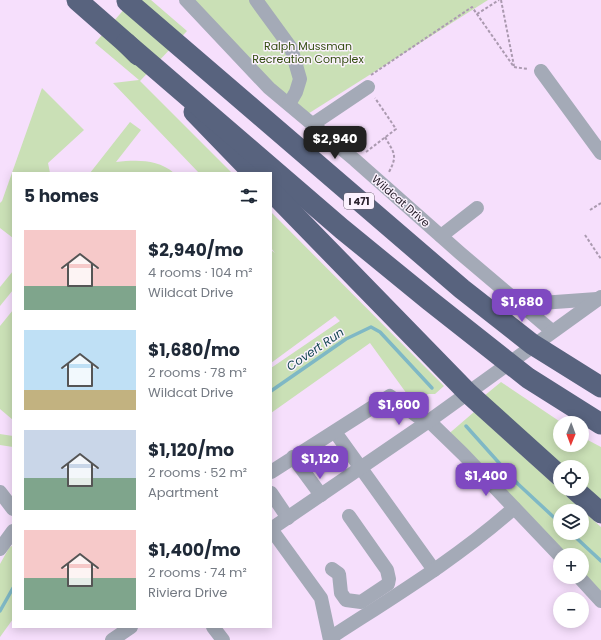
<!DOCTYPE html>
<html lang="en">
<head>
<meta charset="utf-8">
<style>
  body { margin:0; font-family:Poppins,sans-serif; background:#f2f2f3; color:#1f2937; height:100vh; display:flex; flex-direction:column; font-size:15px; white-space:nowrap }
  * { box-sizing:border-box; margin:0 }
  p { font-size:13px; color:#747a83 }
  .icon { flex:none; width:22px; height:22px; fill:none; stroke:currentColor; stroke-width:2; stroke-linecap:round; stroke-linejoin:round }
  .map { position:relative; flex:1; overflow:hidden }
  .drawer { position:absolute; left:12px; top:172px; width:260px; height:456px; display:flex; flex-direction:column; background:#fff; border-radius:0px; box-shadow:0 2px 10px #0003 }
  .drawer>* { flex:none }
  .needle { width:26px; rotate:181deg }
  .controls { position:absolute; left:553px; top:416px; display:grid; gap:8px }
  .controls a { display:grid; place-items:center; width:36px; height:36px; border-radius:50%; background:#fff; box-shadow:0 2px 10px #0003; font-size:20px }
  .price { position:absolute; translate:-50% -34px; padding:0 9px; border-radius:8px; background:#7f49c1; color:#fff; font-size:13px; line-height:26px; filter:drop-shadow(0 1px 2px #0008) }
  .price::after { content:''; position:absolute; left:50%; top:24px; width:12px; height:9px; margin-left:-6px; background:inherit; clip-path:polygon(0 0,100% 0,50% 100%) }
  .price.on { background:#222; color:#fff }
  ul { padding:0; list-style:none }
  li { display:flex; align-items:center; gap:12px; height:100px; padding:0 12px }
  li span { display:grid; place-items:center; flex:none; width:112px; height:80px; border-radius:0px; color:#555 }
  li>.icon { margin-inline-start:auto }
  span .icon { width:48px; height:48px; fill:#fffc; stroke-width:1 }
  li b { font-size:17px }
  h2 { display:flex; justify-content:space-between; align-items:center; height:48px; padding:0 12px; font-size:17px }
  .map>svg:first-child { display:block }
</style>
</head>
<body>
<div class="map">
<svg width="601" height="640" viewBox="0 0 601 640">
  <rect width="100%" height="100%" fill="#f6dffc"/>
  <g fill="#cae0b6" fill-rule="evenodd">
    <path d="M132,0h19l36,31 -47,50 92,92h-33l-86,-90 26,-3 -44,-37z"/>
    <path d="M186,0h302l-185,117z"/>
    <path d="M42,88l42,42 -36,33 2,10h-37v65l-13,-10v-25l2,-2z"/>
    <path d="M130,122l11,8 -25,32c21,-2 41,-3 58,11h-84z"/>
    <path d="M271,212l173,174 -9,8h-28l-37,-51 -99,70v-45l69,-47 -5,-5 -64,47v-113l4,3 -4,-5z"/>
    <path d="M13,271v19l-13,16v-19z"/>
    <path d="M13,310v110l-13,-11v-83z"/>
    <path d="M501,382l61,41h-2v22h22v-8l19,10v59l-19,-17v-22h-22l-76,-71z"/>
    <path d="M474,412l127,115v74l-19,-24v-22h-22l-115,-118zM560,511h22v22h-22z"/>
    <path d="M0,434l13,2v11l-13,-2z"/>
    <path d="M13,545v74l-13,18v-73l9,-16z"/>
  </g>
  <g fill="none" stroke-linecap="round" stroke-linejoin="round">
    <g stroke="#7fb8c5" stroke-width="3.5">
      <path d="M271,391l75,-52 25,-12 9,5 52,56"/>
      <path d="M466,426l52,58 42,39"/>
      <path d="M571,533l30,28"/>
      <path d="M0,611l13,-23"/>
    </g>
    <g stroke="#ab9ab0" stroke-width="2" stroke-dasharray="3 2" stroke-linecap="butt">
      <path d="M501,0l13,66"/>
      <path d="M477,14l22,-14"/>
      <path d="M371,75l101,-68 42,60 14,2"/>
      <path d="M385,137c9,16 13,18 4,35"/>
      <path d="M366,152l30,-23 -21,-31"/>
      <path d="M590,210l11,-7"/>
      <path d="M585,235l16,24"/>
    </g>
    <g stroke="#a4aab7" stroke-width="14">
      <path d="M186,0l83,88 86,72 105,93 92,78"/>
      <path d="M256,0l35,48 9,31 -4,13 -7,12"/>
      <path d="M541,71l60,82"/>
      <path d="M313,124l55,-37"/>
      <path d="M441,236l36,-28"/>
      <path d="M515,297l16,5 10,1 56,-4"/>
      <path d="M335,432l99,138"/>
      <path d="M293,457l28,38"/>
      <path d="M271,472l119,-76 27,20 12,5 34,33 97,102"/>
      <path d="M0,492l13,17"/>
      <path d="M271,493l17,25"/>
      <path d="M271,529l158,-108 172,-124"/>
      <path d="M271,529l50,69 9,42"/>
      <path d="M0,549l13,-18"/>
      <path d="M332,569l7,5 2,19 5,7 15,2 27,-18 1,-5 -2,-9 -38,-54"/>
      <path d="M579,577l22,24"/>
      <path d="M213,627l10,13"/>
      <path d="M330,638c63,-41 128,-80 184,-130"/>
      <path d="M112,640l19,-13"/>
    </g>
    <g stroke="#58637e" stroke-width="21">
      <path d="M77,0l49,43 12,12"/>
      <path d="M194,112l59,61"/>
      <path d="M574,489l27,24"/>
    </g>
    <g stroke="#58637e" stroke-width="21">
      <path d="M127,1l335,288 70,55 69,43"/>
      <path d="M126,43l216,186 87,71 99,78 73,46"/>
      <path d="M271,191l197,202 92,83"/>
    </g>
  </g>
  <g text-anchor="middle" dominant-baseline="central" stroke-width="3" stroke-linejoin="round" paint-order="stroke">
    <rect fill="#fbf2fe" stroke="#69606c" stroke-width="1" x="344" y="193" width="30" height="16" rx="3"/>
    <g font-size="10" font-weight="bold" fill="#2a222d">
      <text x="359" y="201">I 471</text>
    </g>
    <g font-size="11" fill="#334d10" stroke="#fbf2fe">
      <text x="308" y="46">Ralph Mussman<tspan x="308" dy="13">Recreation Complex</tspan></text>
    </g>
    <g font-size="11" fill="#2a222d" stroke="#fbf2fe">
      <text transform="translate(401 201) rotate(41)">Wildcat Drive</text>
    </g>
    <g font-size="12" font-style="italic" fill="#174954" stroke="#fbf2fe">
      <text transform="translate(315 349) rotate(-34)">Covert Run</text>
    </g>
  </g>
</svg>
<div class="controls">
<a><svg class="needle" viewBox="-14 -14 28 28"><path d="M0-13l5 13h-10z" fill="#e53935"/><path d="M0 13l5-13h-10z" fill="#747a83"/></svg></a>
<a><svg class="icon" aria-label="locate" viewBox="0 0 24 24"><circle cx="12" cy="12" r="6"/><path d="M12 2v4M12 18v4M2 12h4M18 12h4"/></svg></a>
<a><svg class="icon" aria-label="layers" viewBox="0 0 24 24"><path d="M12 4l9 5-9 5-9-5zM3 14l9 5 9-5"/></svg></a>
<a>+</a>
<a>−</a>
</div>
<b class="price on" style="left:335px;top:160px">$2,940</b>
<b class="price" style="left:522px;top:323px">$1,680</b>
<b class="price" style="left:399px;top:426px">$1,600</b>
<b class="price" style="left:320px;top:480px">$1,120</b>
<b class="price" style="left:486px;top:497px">$1,400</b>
<section class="drawer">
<h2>5 homes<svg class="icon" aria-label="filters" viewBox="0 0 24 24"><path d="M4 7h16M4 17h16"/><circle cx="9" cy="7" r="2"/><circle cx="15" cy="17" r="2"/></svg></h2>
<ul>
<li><span style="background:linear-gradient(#f6c9c9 70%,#7fa58c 0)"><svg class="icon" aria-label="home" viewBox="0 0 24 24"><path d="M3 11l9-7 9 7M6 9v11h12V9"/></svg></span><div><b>$2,940/mo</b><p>4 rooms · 104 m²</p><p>Wildcat Drive</p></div></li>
<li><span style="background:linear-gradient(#bfe0f5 75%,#c2b280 0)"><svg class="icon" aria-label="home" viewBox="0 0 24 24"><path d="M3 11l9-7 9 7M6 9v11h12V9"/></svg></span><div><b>$1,680/mo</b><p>2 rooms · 78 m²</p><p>Wildcat Drive</p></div></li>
<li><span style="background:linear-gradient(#c9d6e8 60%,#7fa58c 0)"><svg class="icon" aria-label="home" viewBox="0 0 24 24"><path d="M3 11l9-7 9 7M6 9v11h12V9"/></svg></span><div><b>$1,120/mo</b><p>2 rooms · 52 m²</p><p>Apartment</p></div></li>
<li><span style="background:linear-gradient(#f6c9c9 60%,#7fa58c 0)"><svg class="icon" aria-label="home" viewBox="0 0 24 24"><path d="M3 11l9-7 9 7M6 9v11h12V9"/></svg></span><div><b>$1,400/mo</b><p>2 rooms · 74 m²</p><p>Riviera Drive</p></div></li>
</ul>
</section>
</div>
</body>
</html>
